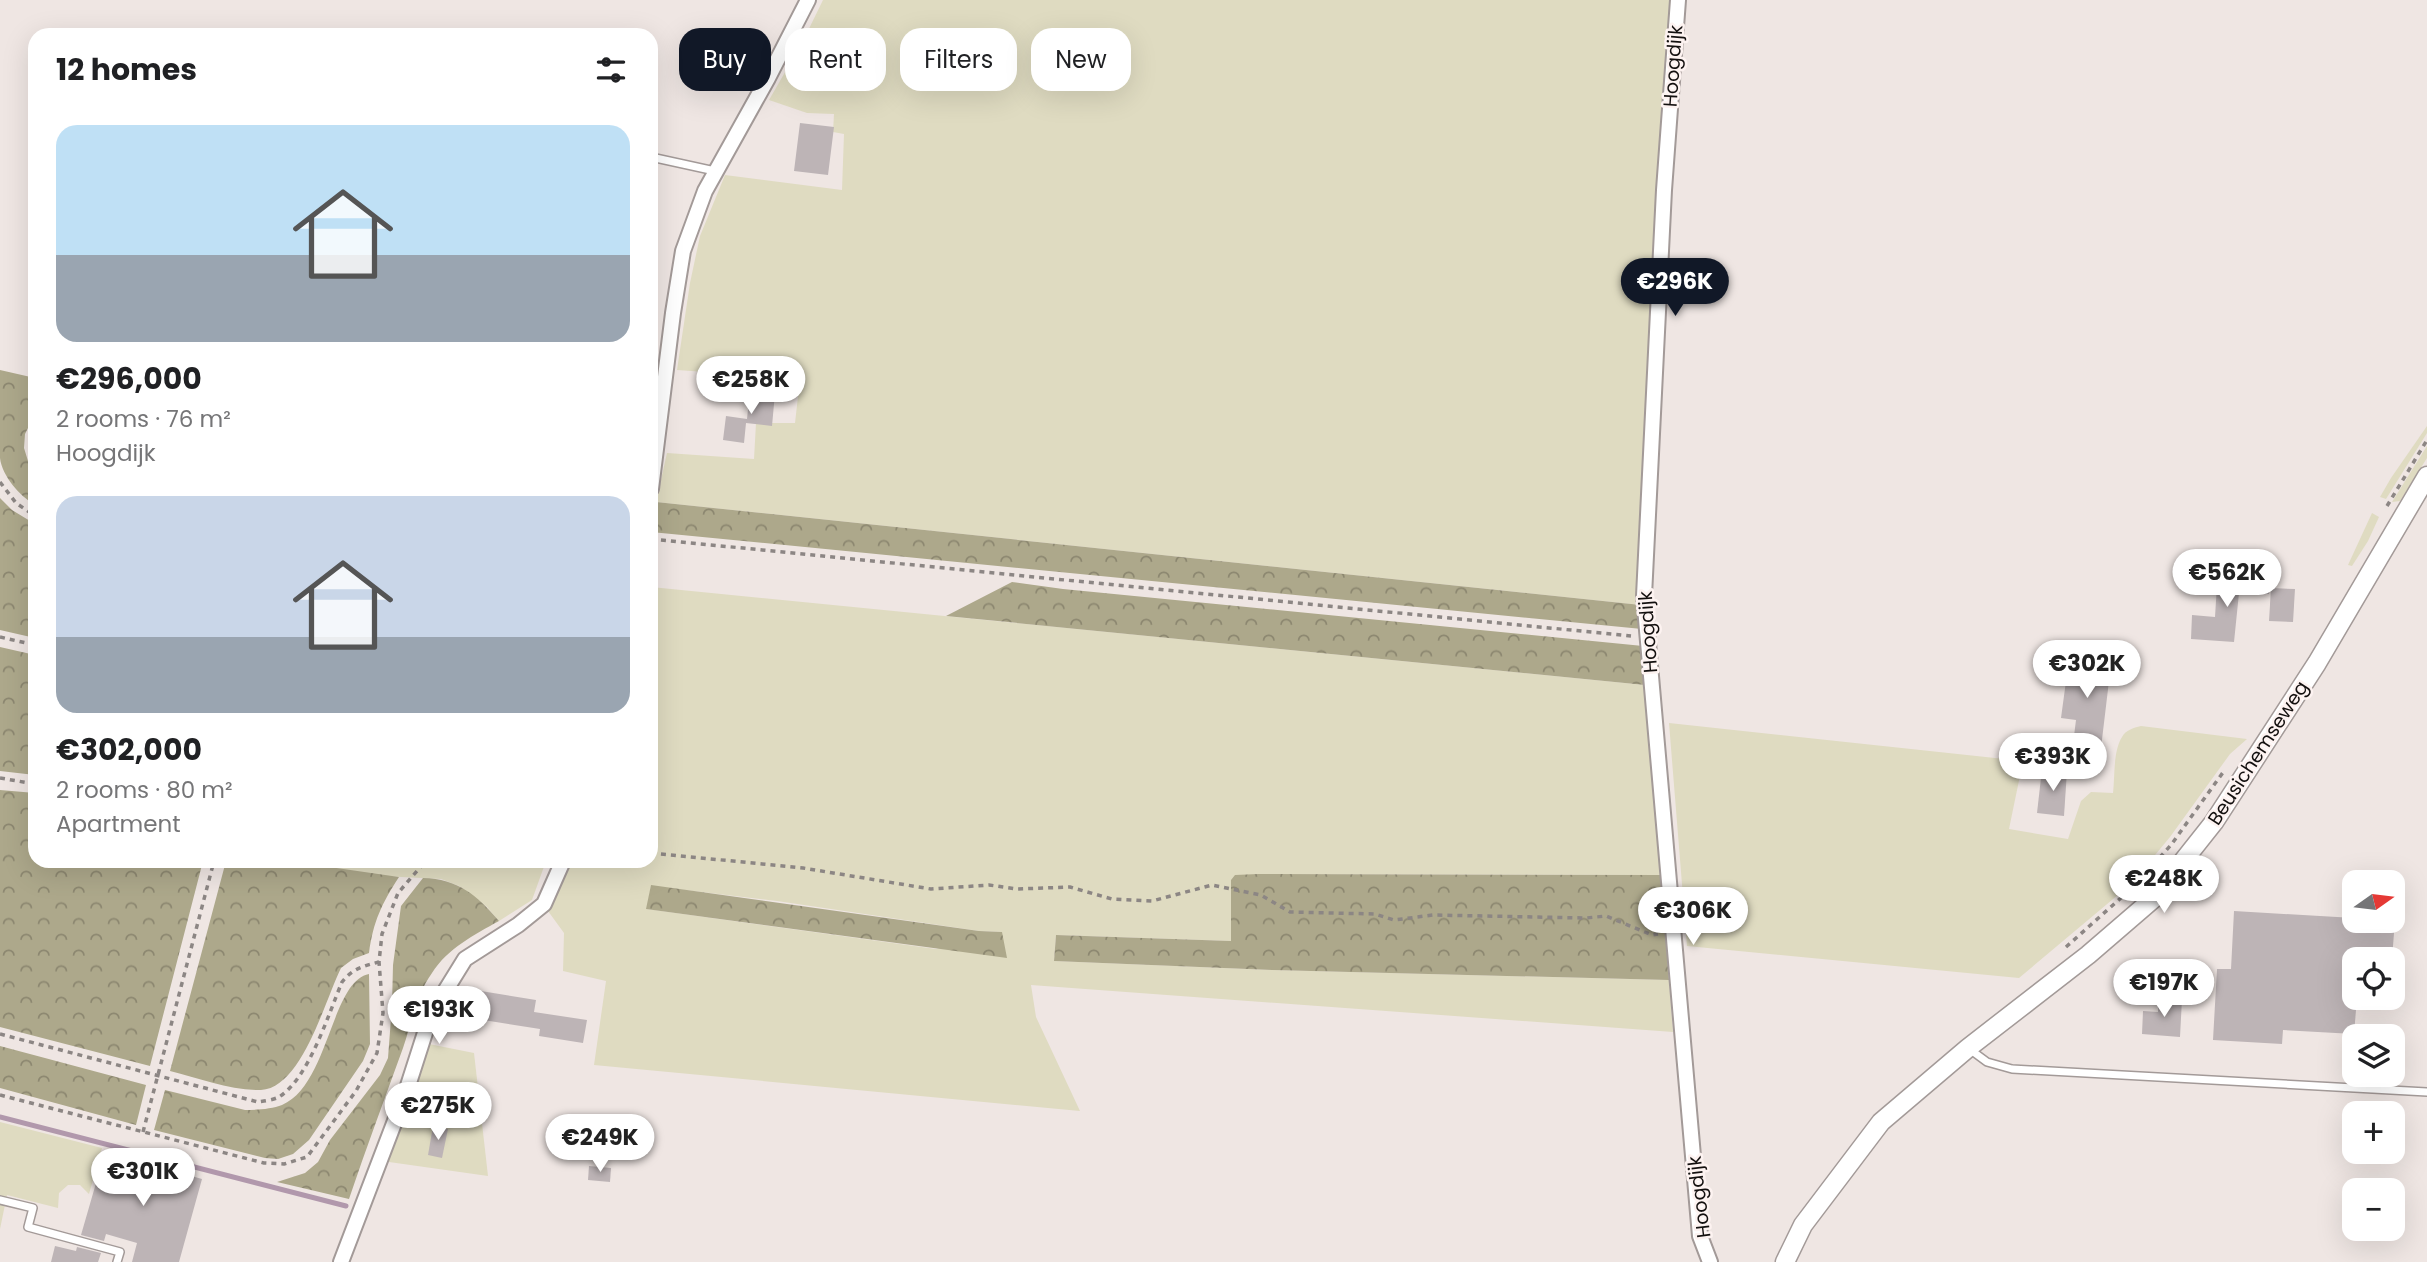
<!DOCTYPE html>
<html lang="en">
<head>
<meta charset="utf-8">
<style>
  body { margin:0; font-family:Poppins,sans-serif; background:#f2f2f2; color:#202124; height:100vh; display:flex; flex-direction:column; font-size:26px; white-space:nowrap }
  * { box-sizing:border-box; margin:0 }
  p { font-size:23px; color:#757577 }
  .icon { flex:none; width:38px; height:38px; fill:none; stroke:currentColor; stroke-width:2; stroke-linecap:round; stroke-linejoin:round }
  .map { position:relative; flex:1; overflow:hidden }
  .side { position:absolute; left:28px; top:28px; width:630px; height:840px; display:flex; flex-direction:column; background:#fff; border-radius:21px; box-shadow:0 7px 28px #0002 }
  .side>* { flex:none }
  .guide { position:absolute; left:679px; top:28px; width:665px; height:63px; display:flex; gap:14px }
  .needle { width:46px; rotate:76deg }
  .fabs { position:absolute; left:2342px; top:870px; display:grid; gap:14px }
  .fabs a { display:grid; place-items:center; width:63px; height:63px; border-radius:14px; background:#fff; box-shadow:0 7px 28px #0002; font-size:35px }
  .price { position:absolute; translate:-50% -60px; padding:0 16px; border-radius:24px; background:#fff; color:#222; font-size:23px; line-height:46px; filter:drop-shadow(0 2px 4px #0008) }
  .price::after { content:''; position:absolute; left:50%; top:42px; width:21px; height:16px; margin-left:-10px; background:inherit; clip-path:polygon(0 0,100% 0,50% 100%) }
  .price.on { background:#111827; color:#fff }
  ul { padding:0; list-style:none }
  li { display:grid; align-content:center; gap:14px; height:371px; padding:0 28px }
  li span { display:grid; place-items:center; height:217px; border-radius:21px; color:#555 }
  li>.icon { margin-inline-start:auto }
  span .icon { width:126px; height:126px; fill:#fffc; stroke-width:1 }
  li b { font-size:30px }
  h2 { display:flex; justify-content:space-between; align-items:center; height:84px; padding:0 28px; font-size:30px }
  .chip { padding:0 24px; border-radius:21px; background:#fff; box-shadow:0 7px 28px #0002; font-size:24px; line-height:63px }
  .chip.on { background:#111827; color:#fff }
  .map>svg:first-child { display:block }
</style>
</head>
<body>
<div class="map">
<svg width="2427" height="1262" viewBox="0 0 2427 1262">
  <defs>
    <pattern id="forest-crowns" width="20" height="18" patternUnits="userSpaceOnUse" patternTransform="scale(1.75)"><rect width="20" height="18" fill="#ada88b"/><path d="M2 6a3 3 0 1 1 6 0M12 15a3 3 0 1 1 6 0" fill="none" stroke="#8c8770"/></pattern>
  </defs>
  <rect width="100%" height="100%" fill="#efe6e3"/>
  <g fill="#dfdbc1" fill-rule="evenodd">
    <path d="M823,0h850l-26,361 -8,212 2,32 -985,-103 11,-49 87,6 2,-36h39l5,-44 -123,-9 13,-87 10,-47 25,-61 117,15 2,-56 -11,-2 1,-18 -27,-1 -38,-13 34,-59z"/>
    <path d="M2427,426v7l-41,66 -6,-2 11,-19z"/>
    <path d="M2427,446v12l-27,43 -8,1z"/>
    <path d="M2372,513l7,4 -11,24 -16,25 -4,-1z"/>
    <path d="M651,587l994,98 16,190 -403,-1 -27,6v61l-175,-6 -2,26 218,9 397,10 4,52 -642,-47 5,32 44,94 -486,-46 12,-84 -43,-10 1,-38 -16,-22 10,-18 9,-32h84zM651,886l126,15 202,30 23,1 -66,17 -289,-40z"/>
    <path d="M1669,723l354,38 -14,68 59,10 13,-38 10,-9 22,1c2,-16 0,-42 9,-56 4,-7 11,-9 19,-11l106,13 -17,15 -60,83 -39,47 -112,94 -332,-32z"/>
    <path d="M288,861h258l-14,39 -33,21 -12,-14 -28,-21 -18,-7 -59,-3z"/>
    <path d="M424,1043l50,10 14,123 -106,-15z"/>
    <path d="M0,1122l102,26 -13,46 -9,-9h-12l-9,8 -1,15 -51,-13 -7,34z"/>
  </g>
  <g fill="url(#forest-crowns)">
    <path d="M0,370l35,8v36l-10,20 -1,14 4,13 7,11v33c-15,-9 -33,-29 -35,-47 0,-29 0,-60 0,-88z"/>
    <path d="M0,498l12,12 23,14v114l-35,-8z"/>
    <path d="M656,502l985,103 1,24 -991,-97z"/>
    <path d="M1012,582l51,7 580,57 2,39 -699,-69z"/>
    <path d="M0,647l35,8v120l-35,-4z"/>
    <path d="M0,790l35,3v68h168l-53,205 -150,-39z"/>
    <path d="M226,861h62l111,16c-17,26 -26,45 -30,76l-16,6 -12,9c-16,32 -39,120 -80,122 -30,1 -62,-12 -91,-19z"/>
    <path d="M1258,874l403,1 8,105 -397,-10 -218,-9 2,-26 175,6v-61l4,-5z"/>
    <path d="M423,878c35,1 54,17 76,43 -25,14 -51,27 -67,52 -16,22 -20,49 -29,75 -18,50 -37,100 -54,151l-72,-17 28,-9 13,-11 12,-22 50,-65 8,-17 4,-53 1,-40 8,-59z"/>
    <path d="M651,885l328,46 23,1 5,26 -361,-49z"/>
    <path d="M369,974l1,70 -7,17 -54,79 -16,14 -15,5 -13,-1 -111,-28 11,-40 80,20c12,0 27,-1 37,-5 47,-20 49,-124 87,-131z"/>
    <path d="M0,1046l146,39 -10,40 -136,-37z"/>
  </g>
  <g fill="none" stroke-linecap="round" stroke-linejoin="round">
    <path stroke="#b198ac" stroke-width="5" d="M0,1117l346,89"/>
  </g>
  <g fill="#bdb4b6">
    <path d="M800,123l34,4 -6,48 -34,-4z"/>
    <path d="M750,390l25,3 -3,33 -26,-3 -2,20 -21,-3 3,-24 21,3z"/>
    <path d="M2252,576l17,1v17l-30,-1 -5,49 -43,-3 1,-24 23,2 2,-32 9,1 1,-9 24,1z"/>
    <path d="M2271,588l24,1 -2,33 -24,-1z"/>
    <path d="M2069,659l42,5 -10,84 -28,-4 3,-24 -15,-2z"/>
    <path d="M2042,769l25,2 -3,45 -27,-3z"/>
    <path d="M2234,911l120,7v2h41l-3,39h-38v39h3l-3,36 -71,-4 -1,14 -69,-4 4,-71h14z"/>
    <path d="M481,991l55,9 -2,12 53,8 -4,23 -44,-7 1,-7 -63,-10z"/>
    <path d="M2158,998l24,1 -2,38 -38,-3 1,-23 15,1z"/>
    <path d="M433,1126l15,3 -6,29 -14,-3z"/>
    <path d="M105,1152l97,27 -23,83h-47l5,-19 -31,-9 -2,7 -23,-6z"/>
    <path d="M589,1166l22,2 -1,14 -22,-2z"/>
    <path d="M55,1246l21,5 1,-4 24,6 -3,9h-47z"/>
  </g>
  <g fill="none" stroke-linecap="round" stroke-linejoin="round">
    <g stroke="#a39a98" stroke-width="10">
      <g id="service">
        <path d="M651,157l64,14"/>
        <path d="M1968,1048l19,14 25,7 415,23"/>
        <path d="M0,1200l33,8 -5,19 92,25 -3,10"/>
      </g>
    </g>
    <g stroke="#a39a98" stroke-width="18">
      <g id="minor">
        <path d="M1678,0l-14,190 -20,406 56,640 10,26"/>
        <path d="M651,489l22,-176 10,-62 22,-60 63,-113 40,-78"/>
        <path d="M341,1262l65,-170 25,-78 34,-55 53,-34 26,-21 19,-43"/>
      </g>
    </g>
    <g stroke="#a39a98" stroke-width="21">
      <path id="tertiary" d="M1785,1262l18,-37 78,-103 87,-74 120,-93 65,-56 61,-77 103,-159 110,-187"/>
    </g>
    <g stroke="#8c8684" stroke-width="3.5" stroke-dasharray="5 5" stroke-linecap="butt">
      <path d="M0,482l16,21 19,13"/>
      <path d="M2387,506l40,-66"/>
      <path d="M651,539l980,97"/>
      <path d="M0,637l35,8"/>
      <path d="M0,778l35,6"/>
      <path d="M651,853l152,15 128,21 58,-4 28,4 53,-2 42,12 40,2 60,-16 49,10 29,17 85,2 19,6 39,-5 153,3 20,-2 46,19 6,-1"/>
      <path d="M2066,947l66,-59 39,-43 53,-74"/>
      <path d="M0,1034l258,68c6,-1 15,-2 21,-5 30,-19 49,-82 63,-115 10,-13 21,-16 37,-20"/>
      <path d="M0,1095l264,68 20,1 23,-7 49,-66 21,-38 6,-40 -4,-51 3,-28 16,-41 25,-29"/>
      <path d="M143,1132l71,-271"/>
    </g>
    <use href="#service" stroke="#fff" stroke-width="7"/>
    <use href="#minor" stroke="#fff" stroke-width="14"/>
    <use href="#tertiary" stroke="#fff" stroke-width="18"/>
  </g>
  <g text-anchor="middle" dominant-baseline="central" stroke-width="5" stroke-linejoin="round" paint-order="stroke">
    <g font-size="19" fill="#13100f" stroke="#fdf3f1">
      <text transform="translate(1673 66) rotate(-86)">Hoogdijk</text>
      <text transform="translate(1648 632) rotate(-94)">Hoogdijk</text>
      <text transform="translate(2258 753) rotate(-57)">Beusichemseweg</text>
      <text transform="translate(1699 1197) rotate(-97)">Hoogdijk</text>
    </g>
  </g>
</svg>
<div class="fabs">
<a><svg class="needle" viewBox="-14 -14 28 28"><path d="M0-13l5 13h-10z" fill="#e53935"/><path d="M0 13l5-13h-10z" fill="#757577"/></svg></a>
<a><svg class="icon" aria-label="locate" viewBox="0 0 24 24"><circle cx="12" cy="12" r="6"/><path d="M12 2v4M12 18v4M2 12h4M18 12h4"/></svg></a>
<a><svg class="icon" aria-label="layers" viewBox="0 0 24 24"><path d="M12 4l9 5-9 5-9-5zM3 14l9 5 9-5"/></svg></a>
<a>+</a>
<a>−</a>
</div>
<b class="price on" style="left:1675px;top:318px">€296K</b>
<b class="price" style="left:751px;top:416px">€258K</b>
<b class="price" style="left:2227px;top:609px">€562K</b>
<b class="price" style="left:2087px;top:700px">€302K</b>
<b class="price" style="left:2053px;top:793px">€393K</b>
<b class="price" style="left:2164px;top:915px">€248K</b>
<b class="price" style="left:1693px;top:947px">€306K</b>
<b class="price" style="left:2164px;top:1019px">€197K</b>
<b class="price" style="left:439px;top:1046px">€193K</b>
<b class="price" style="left:438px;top:1142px">€275K</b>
<b class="price" style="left:600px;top:1174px">€249K</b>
<b class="price" style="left:143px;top:1208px">€301K</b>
<div class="guide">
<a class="chip on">Buy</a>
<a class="chip">Rent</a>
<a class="chip">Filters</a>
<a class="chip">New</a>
</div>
<section class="side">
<h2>12 homes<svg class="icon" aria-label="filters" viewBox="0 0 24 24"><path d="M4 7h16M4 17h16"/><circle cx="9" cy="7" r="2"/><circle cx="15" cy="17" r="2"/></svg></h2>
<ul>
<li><span style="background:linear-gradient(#bfe0f5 60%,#9aa5b1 0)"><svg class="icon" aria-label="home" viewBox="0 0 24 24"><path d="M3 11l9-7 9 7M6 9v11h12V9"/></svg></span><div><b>€296,000</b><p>2 rooms · 76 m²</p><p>Hoogdijk</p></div></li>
<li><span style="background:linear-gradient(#c9d6e8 65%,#9aa5b1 0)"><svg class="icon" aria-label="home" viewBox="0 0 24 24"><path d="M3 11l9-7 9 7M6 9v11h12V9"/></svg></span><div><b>€302,000</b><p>2 rooms · 80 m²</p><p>Apartment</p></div></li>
</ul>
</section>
</div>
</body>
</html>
